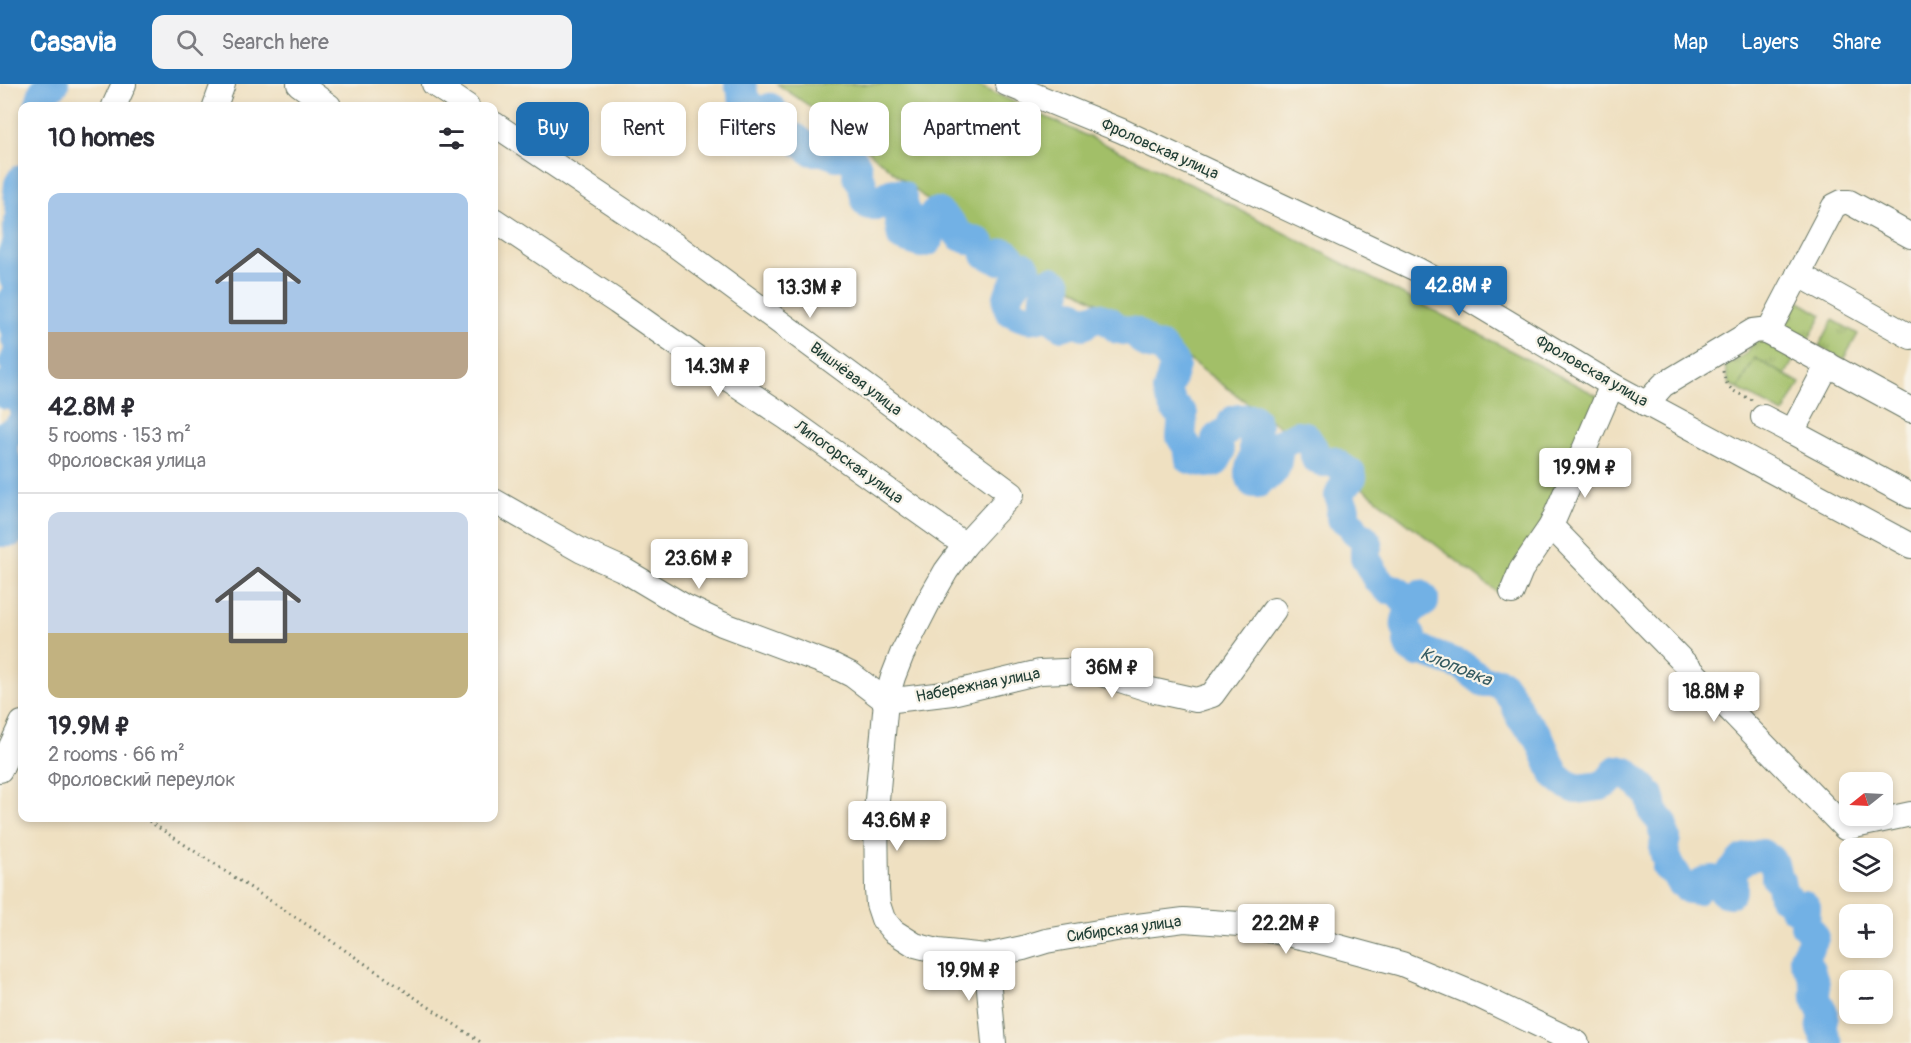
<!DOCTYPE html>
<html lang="en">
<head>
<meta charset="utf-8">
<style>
  body { margin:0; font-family:Pangolin,sans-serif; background:#f2f2f3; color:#2b2b33; height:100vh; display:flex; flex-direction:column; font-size:22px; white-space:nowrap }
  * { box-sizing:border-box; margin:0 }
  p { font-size:20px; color:#7c7c81 }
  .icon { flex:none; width:33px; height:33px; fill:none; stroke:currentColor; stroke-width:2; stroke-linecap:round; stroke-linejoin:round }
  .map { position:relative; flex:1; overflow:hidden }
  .drawer { position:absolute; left:18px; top:18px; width:480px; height:720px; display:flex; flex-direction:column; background:#fff; border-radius:12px; box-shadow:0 3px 9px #0003 }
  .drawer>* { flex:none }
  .guide { position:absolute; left:516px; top:18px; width:570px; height:54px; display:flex; gap:12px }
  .needle { width:39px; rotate:252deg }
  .controls { position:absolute; left:1839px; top:688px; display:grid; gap:12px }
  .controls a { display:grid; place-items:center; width:54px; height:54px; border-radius:12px; background:#fff; box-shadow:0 3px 9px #0003; font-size:30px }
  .price { position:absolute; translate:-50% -51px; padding:0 14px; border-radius:6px; background:#fff; color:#222; font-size:20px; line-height:39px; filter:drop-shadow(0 2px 3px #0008) }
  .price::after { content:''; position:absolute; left:50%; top:36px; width:18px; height:14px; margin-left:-9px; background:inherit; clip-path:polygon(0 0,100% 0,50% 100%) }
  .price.active { background:#1f6fb2; color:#fff }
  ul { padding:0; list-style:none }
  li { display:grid; align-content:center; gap:12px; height:318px; padding:0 30px }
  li+li { border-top:2px solid #e1e1e2 }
  li span { display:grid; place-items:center; height:186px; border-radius:12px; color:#555 }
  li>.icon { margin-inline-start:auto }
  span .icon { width:108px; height:108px; fill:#fffc; stroke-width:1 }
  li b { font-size:26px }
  h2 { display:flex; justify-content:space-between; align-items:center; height:72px; padding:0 30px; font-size:26px }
  .tag { padding:0 21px; border-radius:12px; background:#fff; box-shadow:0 3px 9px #0003; font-size:21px; line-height:54px }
  .tag.active { background:#1f6fb2; color:#fff }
  header { display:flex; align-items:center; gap:36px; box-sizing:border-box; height:84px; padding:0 30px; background:#1f6fb2; color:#fff }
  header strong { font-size:28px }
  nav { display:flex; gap:33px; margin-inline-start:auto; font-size:21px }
  .search { width:420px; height:54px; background:#f2f2f3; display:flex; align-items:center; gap:15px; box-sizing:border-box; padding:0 21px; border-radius:12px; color:#7c7c81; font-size:22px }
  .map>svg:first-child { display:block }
</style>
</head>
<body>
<header>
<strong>Casavia</strong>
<div class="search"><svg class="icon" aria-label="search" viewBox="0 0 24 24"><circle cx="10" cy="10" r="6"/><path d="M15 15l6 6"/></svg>Search here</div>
<nav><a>Map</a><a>Layers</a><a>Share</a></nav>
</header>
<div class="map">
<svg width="1911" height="959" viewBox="0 0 1911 959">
  <defs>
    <pattern id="park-tufts" width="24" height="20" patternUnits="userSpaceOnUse" patternTransform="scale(1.5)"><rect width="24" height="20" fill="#a2bf67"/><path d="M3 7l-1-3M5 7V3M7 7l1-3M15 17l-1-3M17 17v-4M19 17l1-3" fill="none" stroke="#839c56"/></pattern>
  </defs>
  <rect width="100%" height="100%" fill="#f7f3e8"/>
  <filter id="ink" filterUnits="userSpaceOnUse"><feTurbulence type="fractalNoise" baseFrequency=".0167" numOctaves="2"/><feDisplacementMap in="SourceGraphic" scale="12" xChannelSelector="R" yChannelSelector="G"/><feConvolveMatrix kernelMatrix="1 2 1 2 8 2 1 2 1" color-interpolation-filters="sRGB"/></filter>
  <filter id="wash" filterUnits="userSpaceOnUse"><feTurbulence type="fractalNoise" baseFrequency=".008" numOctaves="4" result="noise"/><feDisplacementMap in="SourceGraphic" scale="24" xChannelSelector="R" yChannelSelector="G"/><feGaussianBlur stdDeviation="1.35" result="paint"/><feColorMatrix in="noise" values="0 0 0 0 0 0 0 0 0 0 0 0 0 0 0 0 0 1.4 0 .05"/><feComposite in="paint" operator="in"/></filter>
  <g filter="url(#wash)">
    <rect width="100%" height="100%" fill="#efe0c1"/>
    <g fill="#a2bf67" stroke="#607e4e" stroke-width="1.5">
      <path d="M777,0h198l215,100 412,214 -59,124 -42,73 -144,-111 -192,-142 -223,-130 -110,-91z"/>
      <path d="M1755,274l45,25 -17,31 -45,-25z"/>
    </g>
    <g fill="url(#park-tufts)" stroke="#607e4e" stroke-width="1.5">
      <path d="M1798,217l24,14 -14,25 -24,-13z"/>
      <path d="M1833,236l25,14 -15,26 -24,-14z"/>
      <path d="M1760,256l34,19 -9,16 -30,-17 -17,31 -9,-5 -4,-18 22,-13 6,-11z"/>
    </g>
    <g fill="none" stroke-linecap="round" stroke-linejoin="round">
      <g stroke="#72b1e5" stroke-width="30">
        <path d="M739,0l4,5 -1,6 12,17 3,1 13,-5 4,4 -2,3 -5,2 -2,5 14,13 16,3 17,13h11l14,5 10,-2c7,6 12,13 10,22l5,7 4,19 3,3h9c7,-8 12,-15 23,-10l4,16 -6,9 3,17 19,6 7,-2 2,-9 -2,-12 9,-8 14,12 9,12 20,7 6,11 13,6 4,-1v-4l3,-2 3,2 7,11h8l2,2v4c-10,9 -24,25 -16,39 10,5 18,10 29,6l5,-9 2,-25 6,-2 5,3c1,17 -12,31 5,42l6,-2 1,-7 3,-3 3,1 3,7 5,3 7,-6 7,-2 12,4 9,8 17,3c13,11 6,13 26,15l14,18 -8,26 6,15 10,9 -2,22 7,11 2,11 18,4 7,-1 5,-9 -4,-14c4,-5 8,-4 12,-9 3,-2 3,-6 5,-9 4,-3 16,-2 21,-2l3,7 -3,11v17l-5,18 4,11h5l5,-6c16,-3 14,-19 16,-33l19,-9 7,1 8,12 3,11 7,3 9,-1 19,13 1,3 -10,12 -3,7 6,13 -4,4v4l10,7 4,7 9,7 4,6 -3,6v7l12,22 11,10h5l7,4c6,15 11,7 20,2l4,3v4c-13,7 -26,20 -13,34l-3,6 2,6 6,4 7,-2 9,5 31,11 21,16h15l3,2 12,17 7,17 17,18 17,39 11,9 11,5 23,-3 8,-4 9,-12 9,2 19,18 5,5 4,18 9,10v8l3,7c-3,8 -3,15 2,23l-1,6 8,6 5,9"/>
        <path d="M39,22l5,-16 10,-6"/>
        <path d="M22,95l-3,5 -1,10 3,18 -4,20 1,10 -7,15v6l3,15 5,6 -2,8 -6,10 2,10 -1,9 4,11v7l4,9 -6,15 5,9 -14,18 2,5 11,-1 4,9"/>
        <path d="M0,448h11l1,-2 -1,-3 -8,-3 -1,-2 6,-9 -5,-6c5,-10 9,-20 7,-32 -2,-11 -10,-27 -6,-38 3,-4 9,-4 12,-7 2,-3 4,-5 6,-7"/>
        <path d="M1689,805l7,1 9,-9 7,-1 12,12 6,1 3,-6 -1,-16 11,-12 19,-5c10,4 15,14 14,24l4,3 3,16 6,2c2,6 3,9 10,10l5,-4 2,2 -1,18 6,6 3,7 -10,19v3l6,10 5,14 1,14 8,17 -3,13 7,15"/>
      </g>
    </g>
  </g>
  <g filter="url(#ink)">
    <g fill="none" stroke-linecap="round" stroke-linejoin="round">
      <g stroke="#687665" stroke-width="26">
        <g id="minor">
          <path d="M299,0l30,22"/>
          <path d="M434,0l33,22"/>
          <path d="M1007,0l115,47 294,138 38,21 158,95 299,161"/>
          <path d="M114,22l10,-22"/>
          <path d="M215,22l8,-22"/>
          <path d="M494,40l184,123 334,247 -47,51 -19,26 -16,28 -28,55 -9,23 -7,24 -10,110 1,79 1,14 5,15 10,12 22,14 23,6 48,5 37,-8 23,-7 76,-13 62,-8 55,4 71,15 92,25 77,32 98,47"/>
          <path d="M494,136l123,82 90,63 80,53 178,127"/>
          <path d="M1911,152l-62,-34h-7l-8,4 -66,126 143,78"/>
          <path d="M1798,190l113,63"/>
          <path d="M1828,280l-36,68 119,64"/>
          <path d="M1646,320l17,-19 90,-54 8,-1 7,2"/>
          <path d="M1763,333l29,15"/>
          <path d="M494,417l88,50 40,18 62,37 38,18 112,42 18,9 34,26"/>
          <path d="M1551,442l294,302 66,-14"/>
          <path d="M1512,508l9,-22 30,-44 61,-141"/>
          <path d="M886,617l66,-8 88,-21 49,-2 62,20 45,10 16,-5 62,-85"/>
          <path d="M0,686l22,-47"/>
          <path d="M986,872l8,87"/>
        </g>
      </g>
      <g stroke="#687665" stroke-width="3" stroke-dasharray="1.5 4.5" stroke-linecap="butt">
        <path d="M1723,287c4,21 12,20 29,29"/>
        <path d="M144,734l183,120 155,105"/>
      </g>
      <use href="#minor" stroke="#fff" stroke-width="24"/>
    </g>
  </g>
  <g text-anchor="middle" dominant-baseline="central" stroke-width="4.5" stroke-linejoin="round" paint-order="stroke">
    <g font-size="16" fill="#1f3d34" stroke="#f7f3e8">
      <text transform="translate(1160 65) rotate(24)">Фроловская улица</text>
      <text transform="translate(1592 287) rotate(30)">Фроловская улица</text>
      <text transform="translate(856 295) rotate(37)">Вишнёвая улица</text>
      <text transform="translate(849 378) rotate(36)">Липогорская улица</text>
      <text transform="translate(978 601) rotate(-11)">Набережная улица</text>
      <text transform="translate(1124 845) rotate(-8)">Сибирская улица</text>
    </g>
    <g font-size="18" font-style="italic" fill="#345a60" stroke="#f7f3e8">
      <text transform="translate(1456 583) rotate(22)">Клоповка</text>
    </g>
  </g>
</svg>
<div class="controls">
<a><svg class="needle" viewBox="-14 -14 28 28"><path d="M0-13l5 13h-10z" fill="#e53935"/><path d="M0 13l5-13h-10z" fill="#7c7c81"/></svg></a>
<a><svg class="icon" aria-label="layers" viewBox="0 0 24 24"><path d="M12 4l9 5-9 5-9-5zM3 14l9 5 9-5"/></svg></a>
<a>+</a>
<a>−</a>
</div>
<b class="price active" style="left:1459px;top:233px">42.8M ₽</b>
<b class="price" style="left:810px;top:235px">13.3M ₽</b>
<b class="price" style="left:718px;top:314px">14.3M ₽</b>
<b class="price" style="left:1585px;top:415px">19.9M ₽</b>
<b class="price" style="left:699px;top:506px">23.6M ₽</b>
<b class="price" style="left:1112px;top:615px">36M ₽</b>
<b class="price" style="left:1714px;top:639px">18.8M ₽</b>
<b class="price" style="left:897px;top:768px">43.6M ₽</b>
<b class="price" style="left:1286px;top:871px">22.2M ₽</b>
<b class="price" style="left:969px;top:918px">19.9M ₽</b>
<div class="guide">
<a class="tag active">Buy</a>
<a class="tag">Rent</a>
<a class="tag">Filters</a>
<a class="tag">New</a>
<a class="tag">Apartment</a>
</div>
<section class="drawer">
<h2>10 homes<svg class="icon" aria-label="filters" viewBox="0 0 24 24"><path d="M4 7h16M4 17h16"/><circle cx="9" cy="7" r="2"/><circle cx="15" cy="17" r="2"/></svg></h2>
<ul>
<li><span style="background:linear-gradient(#a9c7e8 75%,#b9a48a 0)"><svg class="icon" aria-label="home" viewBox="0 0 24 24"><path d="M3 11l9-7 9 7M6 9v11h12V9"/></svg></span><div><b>42.8M ₽</b><p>5 rooms · 153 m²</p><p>Фроловская улица</p></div></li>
<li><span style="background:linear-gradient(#c9d6e8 65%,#c2b280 0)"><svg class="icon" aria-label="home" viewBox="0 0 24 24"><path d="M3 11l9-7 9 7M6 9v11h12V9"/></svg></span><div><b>19.9M ₽</b><p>2 rooms · 66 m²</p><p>Фроловский переулок</p></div></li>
</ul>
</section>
</div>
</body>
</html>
